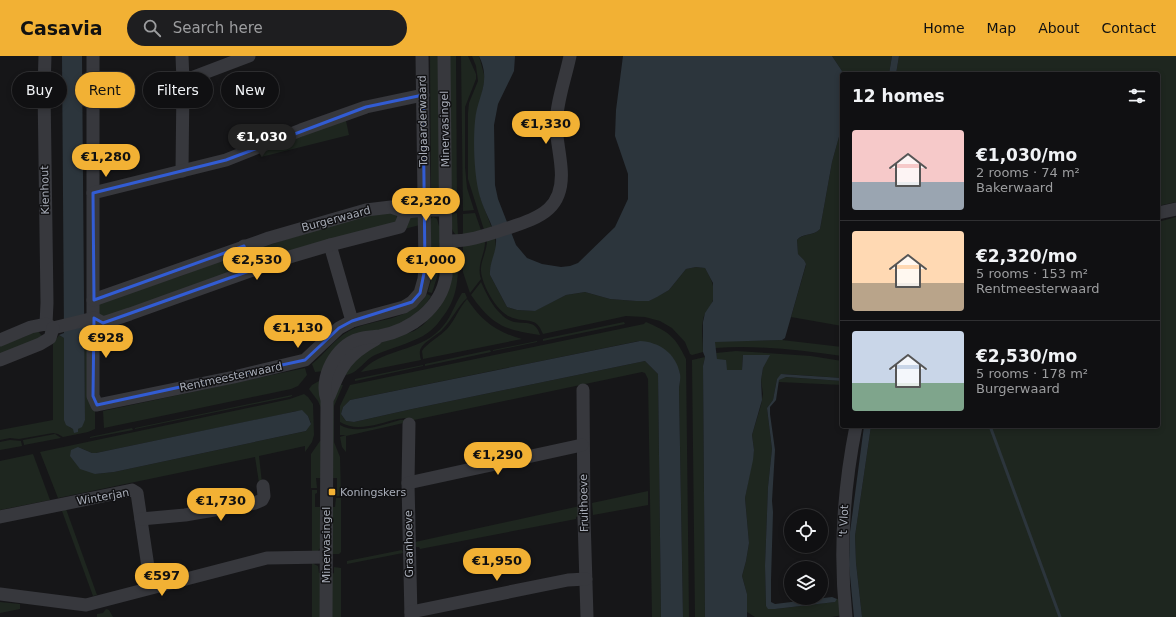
<!DOCTYPE html>
<html lang="en">
<head>
<meta charset="utf-8">
<style>
  body { margin:0; font-family:"DejaVu Sans",sans-serif; background:#1e1e20; color:#f1f3f6; height:100vh; display:flex; flex-direction:column; font-size:15px; white-space:nowrap }
  * { box-sizing:border-box; margin:0 }
  p { font-size:13px; color:#9c9d9f }
  .icon { flex:none; width:22px; height:22px; fill:none; stroke:currentColor; stroke-width:2; stroke-linecap:round; stroke-linejoin:round }
  .map { position:relative; flex:1; overflow:hidden }
  .sheet { position:absolute; left:840px; top:16px; width:320px; height:356px; display:flex; flex-direction:column; background:#101012; border-radius:4px; box-shadow:0 2px 6px #0003,0 0 0 1px #303032 }
  .sheet>* { flex:none }
  .guide { position:absolute; left:12px; top:16px; width:380px; height:36px; display:flex; gap:8px }
  .controls { position:absolute; left:784px; top:453px; display:grid; gap:8px }
  .controls a { display:grid; place-items:center; width:44px; height:44px; border-radius:50%; background:#101012; box-shadow:0 2px 6px #0003,0 0 0 1px #303032; font-size:20px }
  .price { position:absolute; translate:-50% -34px; padding:0 9px; border-radius:14px; background:#f2b134; color:#111; font-size:13px; line-height:26px; filter:drop-shadow(0 1px 2px #0008) }
  .price::after { content:''; position:absolute; left:50%; top:24px; width:12px; height:9px; margin-left:-6px; background:inherit; clip-path:polygon(0 0,100% 0,50% 100%) }
  .price.selected { background:#222; color:#fff }
  ul { padding:0; list-style:none }
  li { display:flex; align-items:center; gap:12px; height:100px; padding:0 12px }
  li+li { border-top:1px solid #303032 }
  li span { display:grid; place-items:center; flex:none; width:112px; height:80px; border-radius:4px; color:#555 }
  li>.icon { margin-inline-start:auto }
  span .icon { width:48px; height:48px; fill:#fffc; stroke-width:1 }
  li b { font-size:17px }
  h2 { display:flex; justify-content:space-between; align-items:center; height:48px; padding:0 12px; font-size:17px }
  .chip { padding:0 14px; border-radius:18px; background:#101012; box-shadow:0 2px 6px #0003,0 0 0 1px #303032; font-size:14px; line-height:36px }
  .chip.selected { background:#f2b134; color:#111 }
  header { display:flex; align-items:center; gap:24px; box-sizing:border-box; height:56px; padding:0 20px; background:#f2b134; color:#111 }
  header strong { font-size:19px }
  nav { display:flex; gap:22px; margin-inline-start:auto; font-size:14px }
  .search { width:280px; height:36px; background:#1e1e20; display:flex; align-items:center; gap:10px; box-sizing:border-box; padding:0 14px; border-radius:22px; color:#9c9d9f; font-size:15px }
  .map>svg:first-child { display:block }
</style>
</head>
<body>
<header>
<strong>Casavia</strong>
<div class="search"><svg class="icon" aria-label="search" viewBox="0 0 24 24"><circle cx="10" cy="10" r="6"/><path d="M15 15l6 6"/></svg>Search here</div>
<nav><a>Home</a><a>Map</a><a>About</a><a>Contact</a></nav>
</header>
<div class="map">
<svg width="1176" height="561" viewBox="0 0 1176 561">
  <rect width="100%" height="100%" fill="#161618"/>
  <g fill="#1e261f" fill-rule="evenodd">
    <path d="M430,0h10l1,137 -3,1v5l-2,3 -3,1 -3,-3 -1,-5 2,-2z"/>
    <path d="M449,0h7l1,155 -6,1z"/>
    <path d="M461,0h7l8,18v5l-11,28v60l2,21 7,22 -11,1z"/>
    <path d="M472,0h7l6,22 -3,15 -2,104 13,34 -8,2 -17,-54v-66l1,-10 9,-22 -2,-15z"/>
    <path d="M832,0h60l-3,18h-47v-3z"/>
    <path d="M899,0h277v146l-18,4v-132h-262z"/>
    <path d="M345,60l4,19 -88,22 -2,-7z"/>
    <path d="M842,70v200l-51,-9 15,-52 -2,-5 -6,-6 -1,-14c6,-7 17,-4 23,-11l12,-67z"/>
    <path d="M407,141h13l2,4 -6,5h-39z"/>
    <path d="M396,156l1,6 -1,4 -291,96 -7,-5v-6l3,-5 80,-26 22,-9 84,-28 85,-25z"/>
    <path d="M457,157l1,23c-8,-4 -7,-14 -7,-22z"/>
    <path d="M475,157l7,20 -19,5v-24z"/>
    <path d="M414,160l7,1 -1,8 -16,4 5,-11z"/>
    <path d="M433,161l4,2 2,7h2v38l-9,29 -4,-1 4,-15 -2,-58z"/>
    <path d="M1176,161v400h-314l-6,-54 -1,-27 16,-110h287v-204z"/>
    <path d="M487,182h8l1,11 -6,20v6l17,32 10,3 17,1 32,-16 19,-3 25,7 26,2h13l20,-11 17,-21 10,-2 9,1c6,10 11,20 8,32 -2,8 -9,12 -10,20 -2,10 0,21 0,32l-11,3 -2,-1 -5,-12 -13,-14 -12,-7 -15,-4 -19,-1 -83,18c-7,-18 -15,-11 -30,-16 -15,-4 -31,-32 -32,-47 -1,-10 7,-21 6,-33z"/>
    <path d="M485,183c1,15 -9,25 -4,40l-11,14 -7,-21v-27z"/>
    <path d="M455,191h3c0,28 2,49 -17,72 -4,6 -11,13 -18,17 -15,8 -32,12 -48,19 -11,5 -17,19 -30,20l8,-15 24,-16 37,-13 9,-6 17,-18 7,-15 5,-35z"/>
    <path d="M481,226c5,11 11,24 20,32 3,4 9,7 13,8 12,2 22,-2 26,13 -36,-5 -48,-10 -69,-40z"/>
    <path d="M462,237h3l2,5c-10,9 -15,22 -25,32 -5,5 -18,12 -21,18 -2,3 -1,8 0,12l-60,12c19,-22 52,-20 74,-38 16,-13 17,-25 27,-41z"/>
    <path d="M427,238l4,2 -5,8 -12,11 -89,56 -10,1 -3,-8c13,-10 22,-25 37,-33 27,-14 60,-8 78,-37z"/>
    <path d="M467,243c15,22 29,33 55,40l-99,20 -1,-8 2,-3c7,-7 16,-12 23,-19 8,-9 12,-21 20,-30z"/>
    <path d="M624,266l1,2 -82,17v-2z"/>
    <path d="M646,266c23,10 29,14 40,37l3,258h-6l-4,-227 1,-16 -7,-16 -34,-17 -289,59 -7,7 -2,7 5,7 8,1 58,-13 233,-48 13,13 3,243h-9l-4,-238 -3,-6 -3,-1 -33,7 -200,42 -4,-3 -7,1c-18,4 -41,14 -58,3v-16l10,-21 294,-61z"/>
    <path d="M89,269l6,81v23l-7,3 -25,5 -5,-3 -5,-1 -34,6 -9,-1 -10,2v-10l53,-10v-76l6,-9 5,3 6,90 8,1 7,-9 -1,-93z"/>
    <path d="M37,274l5,6 -2,4 -40,15v-9l26,-10 4,-3z"/>
    <path d="M782,284l60,7v9c-42,-6 -84,-11 -127,-8v-7z"/>
    <path d="M537,285v1l-44,9v-1z"/>
    <path d="M490,294l1,2 -66,14v-2z"/>
    <path d="M736,295l75,5 31,5v17l-58,-4 -7,5 -4,21 -6,8 5,41 -4,38 -3,79 1,40 9,3 59,-7 3,-3 5,-2 2,18 -13,2h-76l-8,-5v-18l-5,-18 4,-15 3,-18 -4,-45 9,-48 -2,-15 9,-30 2,-11 -2,-14 2,-12 6,-13h-26l-1,15h-15l-10,-10 -1,-7z"/>
    <path d="M705,301l-2,9 2,251h-10l-3,-254v-3z"/>
    <path d="M423,309v1l-68,15v-2z"/>
    <path d="M305,312l2,7 -9,11 -7,3 -187,39 -1,-17z"/>
    <path d="M785,321l57,4v4l-63,-3v-2z"/>
    <path d="M319,325l3,1 -1,26 -3,-7 -9,-12 3,-4z"/>
    <path d="M338,328l5,1 -9,21v36l6,15 1,39h-5v-5h1v-13h-6v-70z"/>
    <path d="M304,338l4,3 5,7 1,31 -2,7 -7,10v-6l-46,10 3,27h-3l-4,-26 -197,41 -18,-46 250,-53zM296,355h6l6,5 3,7 -5,8 -192,41 -19,2 -17,-27 14,6h4l188,-39z"/>
    <path d="M292,339v1l-3,1 -154,32v-1z"/>
    <path d="M400,364h4l4,2 -62,14v16l-4,-5 -2,-10 6,-2h-6v-10c17,10 41,0 60,-5z"/>
    <path d="M132,372l1,2 -43,8v-1z"/>
    <path d="M55,378l6,4 -37,7 -1,-5z"/>
    <path d="M10,384l11,1 1,5 -22,4v-8z"/>
    <path d="M320,385h1v37h-5l1,10h-6v-34z"/>
    <path d="M33,398l17,46 -50,10v-49z"/>
    <path d="M312,434h5v3l-2,1v13h7l-1,40 -3,4 -6,1z"/>
    <path d="M648,435v14l-55,10 -1,-12z"/>
    <path d="M336,442h5v54l-2,2h-8v-47h4z"/>
    <path d="M580,450l-1,10 -3,1v2l-156,30 -1,-2h-3l-1,-5z"/>
    <path d="M66,453l31,86 -4,1 -31,-85z"/>
    <path d="M402,494l1,3 -56,11v-3z"/>
    <path d="M312,507l6,3 1,7h2v44h-9z"/>
    <path d="M334,511l7,1v49h-10v-43l3,-1z"/>
    <path d="M0,546l20,2v5l-20,4z"/>
    <path d="M106,553l3,1 4,7h-16v-3l6,-1z"/>
  </g>
  <g fill="#2c353c">
    <path d="M62,0h20l3,364 -3,7 -4,2v3l-4,1 -1,-4 -7,-4 -2,-5v-82l-5,-3 5,-2z"/>
    <path d="M479,0h36l-1,15 -16,33 -4,21 1,60 3,14 18,46 11,13 15,6 19,3 9,-1 8,-3 37,-36 13,-28v-25l-13,-38 1,-26 7,-54h209l10,15v55l-10,36 -12,67c-6,7 -18,4 -23,11l1,14 6,6 2,4 -21,74 -3,2 -67,2 2,17 9,1 1,10h15l1,-15h27l-7,13 -2,12 1,20 -10,35 2,15 -1,10 -8,38 4,45 -3,18 -4,15 5,18v23h-42l-2,-251 2,-9 -2,-5v-30l2,-9 8,-12v-18l-8,-15 -9,-1 -10,2 -17,21 -12,7 -8,4h-13l-26,-2 -25,-7 -19,3 -31,16 -18,-1 -10,-3 -17,-32c-1,-13 7,-23 6,-36 -3,-14 -12,-28 -16,-42 -6,-21 -7,-55 -5,-76 2,-25 17,-38 4,-65z"/>
    <path d="M892,0h7l-3,18h-7z"/>
    <path d="M640,285c19,1 36,12 40,33 1,5 -1,11 -1,16l4,227h-22l-3,-243 -13,-13 -233,48 -58,13 -8,-1 -5,-7 2,-7 7,-7z"/>
    <path d="M781,318l61,4v3l-56,-4 -7,3 -3,20 -6,7v7l5,36 -3,51 1,11 -2,68v22l4,2 57,-7 5,2 -2,3 -60,7h-7l-2,-3 -1,-40 3,-79 4,-38 -5,-41 6,-8 4,-21z"/>
    <path d="M302,354l6,6 3,8 -5,7 -192,41 -19,2 -15,-5 -10,-13 1,-6 7,-3 14,6h4z"/>
    <path d="M864,370h7l-16,110 1,27 6,54h-8l-5,-52 1,-33z"/>
  </g>
  <g fill="none" stroke-linecap="round" stroke-linejoin="round">
    <path stroke="#2c353c" stroke-width="3" d="M990,370l70,191"/>
    <g stroke="#37383d" stroke-width="13">
      <path d="M45,0l-1,32 3,215 -1,21"/>
      <path d="M93,0v340l4,9 137,-28 71,-17 34,-32 13,-7 52,-14 8,-5 8,-9 4,-14 1,-11 -3,-212"/>
      <path d="M183,25l66,-25"/>
      <path d="M182,115l1,-90 -1,-25"/>
      <path d="M93,137l133,-33 75,-30 65,-23 57,-12"/>
      <path d="M1158,157l18,-4"/>
      <path d="M446,185c22,1 41,-6 62,-13 34,-11 57,-20 53,-61 -1,-13 -4,-26 -5,-40 0,-24 9,-47 14,-71"/>
      <path d="M330,189l22,76"/>
      <path d="M244,190l8,24"/>
      <path d="M93,244l176,-62 97,-28 25,-3 15,5 19,-2h21"/>
      <path d="M94,262l9,5 27,-9 156,-56 44,-13 70,-18 6,-15"/>
      <path d="M0,284l31,-13 15,-3 7,4 41,-10"/>
      <path d="M0,304l40,-16 10,-6 3,-10"/>
      <path d="M583,334l1,128 3,99"/>
      <path d="M329,340c12,-30 18,-41 47,-57"/>
      <path d="M409,368l-1,59 3,134"/>
      <path d="M408,427l174,-38"/>
      <path d="M0,461l132,-27 5,3 14,94"/>
      <path d="M141,463l44,-4 70,-12 7,-3 2,-4 -1,-10"/>
      <path d="M0,538l86,11 181,-47 59,-1"/>
      <path d="M411,556l157,-32 18,-1"/>
      <path d="M326,561l1,-217c-8,-22 9,-55 32,-61 7,-2 15,-2 21,-3 31,-6 61,-28 66,-60 0,-5 0,-11 0,-16l-2,-204"/>
      <path d="M846,561c-7,-66 -3,-126 10,-191"/>
    </g>
  </g>
  <path fill="none" stroke="#325cd3" stroke-width="3" stroke-linejoin="round" d="M423,39l2,173 -5,25 -8,9 -60,19 -13,7 -34,32 -208,45 -4,-9 1,-78 9,5 149,-53 -8,-24 -150,54 -1,-107 133,-33 140,-53z"/>
  <rect fill="#f2b134" stroke="#111113" stroke-width="1.5" x="328" y="432" width="8" height="8" rx="2"/>
  <g text-anchor="middle" dominant-baseline="central" stroke-width="3" stroke-linejoin="round" paint-order="stroke">
    <g font-size="11" fill="#a8adb8" stroke="#111113">
      <text transform="translate(423 65) rotate(-91)">Tolgaarderwaard</text>
      <text transform="translate(445 73) rotate(-91)">Minervasingel</text>
      <text transform="translate(45 134) rotate(-91)">Kienhout</text>
      <text transform="translate(336 163) rotate(-15)">Burgerwaard</text>
      <text transform="translate(231 321) rotate(-12)">Rentmeesterwaard</text>
      <text transform="translate(103 441) rotate(-10)">Winterjan</text>
      <text transform="translate(584 447) rotate(-91)">Fruithoeve</text>
      <text transform="translate(844 465) rotate(-87)">'t Vlot</text>
      <text transform="translate(409 488) rotate(-91)">Graanhoeve</text>
      <text transform="translate(326 489) rotate(-90)">Minervasingel</text>
    </g>
    <g font-size="11" fill="#a8adb8" stroke="#111113" text-anchor="start">
      <text x="340" y="436">Koningskers</text>
    </g>
  </g>
</svg>
<div class="controls">
<a><svg class="icon" aria-label="locate" viewBox="0 0 24 24"><circle cx="12" cy="12" r="6"/><path d="M12 2v4M12 18v4M2 12h4M18 12h4"/></svg></a>
<a><svg class="icon" aria-label="layers" viewBox="0 0 24 24"><path d="M12 4l9 5-9 5-9-5zM3 14l9 5 9-5"/></svg></a>
</div>
<b class="price" style="left:546px;top:89px">€1,330</b>
<b class="price selected" style="left:262px;top:102px">€1,030</b>
<b class="price" style="left:106px;top:122px">€1,280</b>
<b class="price" style="left:426px;top:166px">€2,320</b>
<b class="price" style="left:257px;top:225px">€2,530</b>
<b class="price" style="left:431px;top:225px">€1,000</b>
<b class="price" style="left:298px;top:293px">€1,130</b>
<b class="price" style="left:106px;top:303px">€928</b>
<b class="price" style="left:498px;top:420px">€1,290</b>
<b class="price" style="left:221px;top:466px">€1,730</b>
<b class="price" style="left:497px;top:526px">€1,950</b>
<b class="price" style="left:162px;top:541px">€597</b>
<div class="guide">
<a class="chip">Buy</a>
<a class="chip selected">Rent</a>
<a class="chip">Filters</a>
<a class="chip">New</a>
</div>
<section class="sheet">
<h2>12 homes<svg class="icon" aria-label="filters" viewBox="0 0 24 24"><path d="M4 7h16M4 17h16"/><circle cx="9" cy="7" r="2"/><circle cx="15" cy="17" r="2"/></svg></h2>
<ul>
<li><span style="background:linear-gradient(#f6c9c9 65%,#9aa5b1 0)"><svg class="icon" aria-label="home" viewBox="0 0 24 24"><path d="M3 11l9-7 9 7M6 9v11h12V9"/></svg></span><div><b>€1,030/mo</b><p>2 rooms · 74 m²</p><p>Bakerwaard</p></div></li>
<li><span style="background:linear-gradient(#ffd9b3 65%,#b9a48a 0)"><svg class="icon" aria-label="home" viewBox="0 0 24 24"><path d="M3 11l9-7 9 7M6 9v11h12V9"/></svg></span><div><b>€2,320/mo</b><p>5 rooms · 153 m²</p><p>Rentmeesterwaard</p></div></li>
<li><span style="background:linear-gradient(#c9d6e8 65%,#7fa58c 0)"><svg class="icon" aria-label="home" viewBox="0 0 24 24"><path d="M3 11l9-7 9 7M6 9v11h12V9"/></svg></span><div><b>€2,530/mo</b><p>5 rooms · 178 m²</p><p>Burgerwaard</p></div></li>
</ul>
</section>
</div>
</body>
</html>
